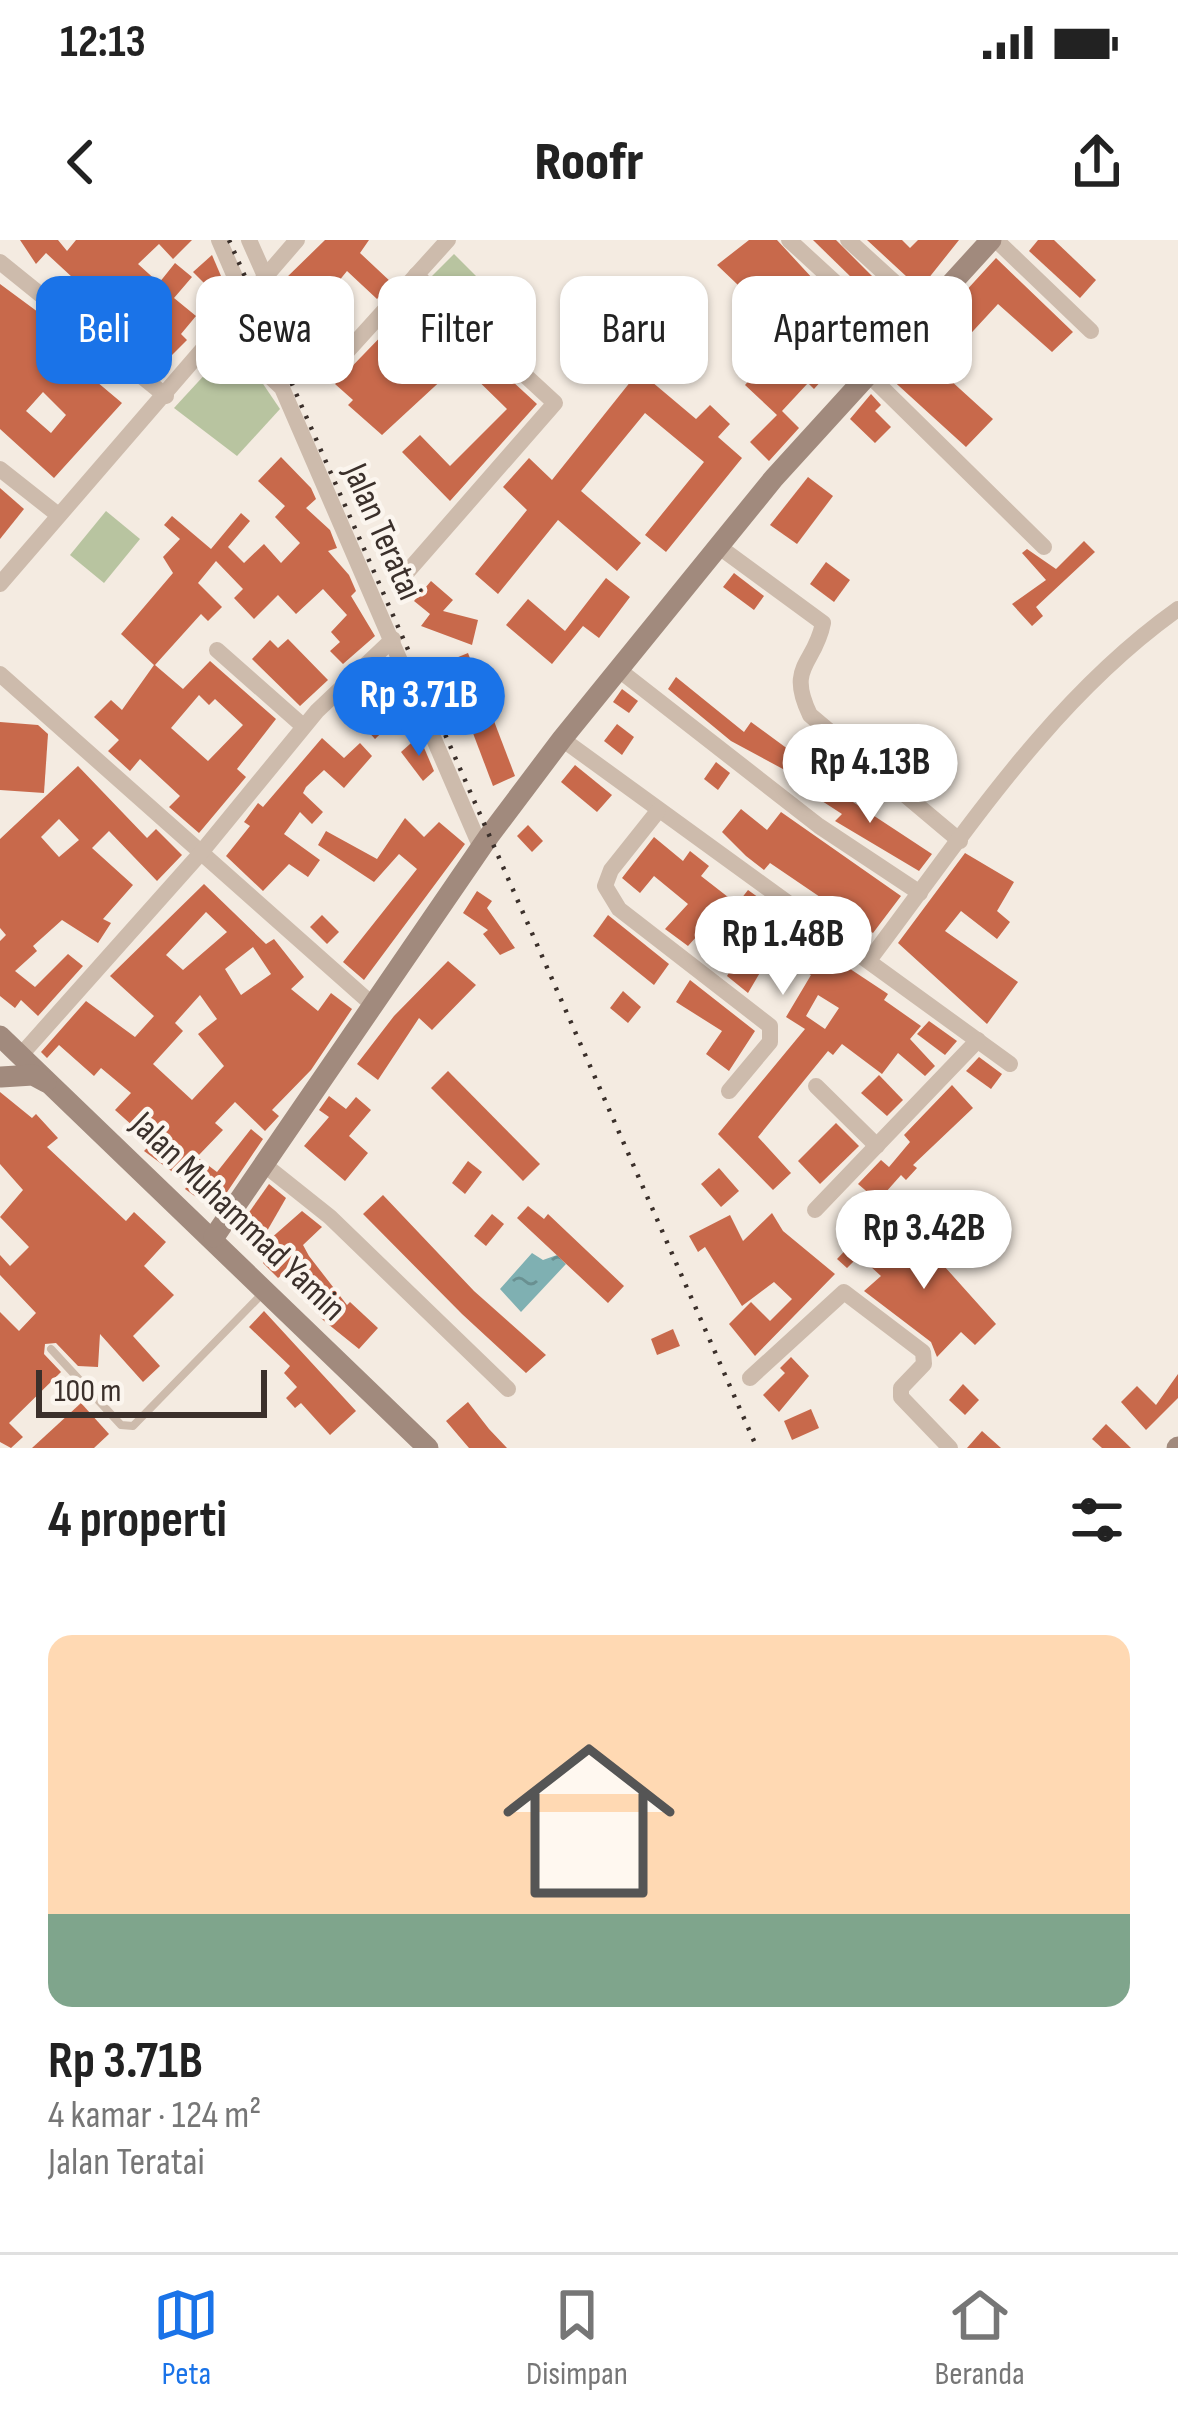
<!DOCTYPE html>
<html lang="id">
<head>
<meta charset="utf-8">
<style>
  body { margin:0; font-family:"Sofia Sans Condensed",sans-serif; background:#f2f2f2; color:#222; height:100vh; display:flex; flex-direction:column; font-size:45px; white-space:nowrap }
  * { box-sizing:border-box; margin:0 }
  p { font-size:39px; color:#767676 }
  .icon { flex:none; width:66px; height:66px; fill:none; stroke:currentColor; stroke-width:2; stroke-linecap:round; stroke-linejoin:round }
  .map { position:relative; height:1208px; overflow:hidden }
  .side { display:flex; flex-direction:column; background:#fff; flex:1 }
  .side>* { flex:none }
  .banner { position:absolute; left:36px; top:36px; width:1107px; height:108px; display:flex; gap:24px }
  .scale { position:absolute; left:36px; bottom:30px; width:231px; box-sizing:border-box; padding-left:12px; border:6px solid #3b302b; border-top:0; font-size:33px; line-height:42px; white-space:nowrap; color:#3b302b; -webkit-text-stroke:9px #fbf5ee; paint-order:stroke }
  .price { position:absolute; translate:-50% -102px; padding:0 27px; border-radius:42px; background:#fff; color:#222; font-size:39px; line-height:78px; filter:drop-shadow(0 3px 6px #0008) }
  .price::after { content:''; position:absolute; left:50%; top:72px; width:36px; height:27px; margin-left:-18px; background:inherit; clip-path:polygon(0 0,100% 0,50% 100%) }
  .price.active { background:#1a73e8; color:#fff }
  ul { padding:0; list-style:none }
  li { display:grid; align-content:center; gap:24px; height:636px; padding:0 48px }
  li+li { border-top:3px solid #e0e0e0 }
  li span { display:grid; place-items:center; height:372px; border-radius:24px; color:#555 }
  li>.icon { margin-inline-start:auto }
  span .icon { width:216px; height:216px; fill:#fffc; stroke-width:1 }
  li b { font-size:51px }
  h2 { display:flex; justify-content:space-between; align-items:center; height:144px; padding:0 48px; font-size:51px }
  .chip { padding:0 42px; border-radius:24px; background:#fff; box-shadow:0 3px 9px #0004; font-size:42px; line-height:108px }
  .chip.active { background:#1a73e8; color:#fff }
  .status { display:flex; justify-content:space-between; align-items:center; height:84px; padding:0 60px; background:#fff; direction:ltr }
  .status svg { height:33px; fill:currentColor }
  header { display:flex; justify-content:space-between; align-items:center; height:156px; padding:0 48px; background:#fff; font-size:54px; font-weight:800 }
  .tab-bar { display:flex; justify-content:space-around; align-items:center; height:168px; border-top:3px solid #e0e0e0; background:#fff; font-size:33px; color:#767676 }
  .tab-bar a { display:grid; justify-items:center; gap:6px }
  .tab-bar .active { color:#1a73e8 }
  .map>svg:first-child { display:block }
</style>
</head>
<body>
<div class="status"><b>12:13</b><svg viewBox="0 0 49 12"><path d="M0 12V9h3v3zM5 12V6h3v6zM10 12V3h3v9zM15 12V0h3v12zM26 1h20v11H26zM47 4h2v5h-2z"/></svg></div>
<header><svg class="icon" aria-label="back" viewBox="0 0 24 24"><path d="M15 5l-7 7 7 7"/></svg>Roofr<svg class="icon" aria-label="share" viewBox="0 0 24 24"><path d="M12 15V3M7 8l5-5 5 5M5 13v7h14v-7"/></svg></header>
<div class="map">
<svg width="1178" height="1208" viewBox="0 0 1178 1208">
  <defs>
    <pattern id="water-ripples" width="26" height="14" patternUnits="userSpaceOnUse" patternTransform="scale(3)"><rect width="26" height="14" fill="#7fb0b2"/><path d="M2 4q2-2 4 0t4 0M15 11q2-2 4 0t4 0" fill="none" stroke="#699091"/></pattern>
  </defs>
  <rect width="100%" height="100%" fill="#f4ebe1"/>
  <g fill="#b8c4a0">
    <path d="M454,14l34,34 -21,22 -35,-34z"/>
    <path d="M221,117l34,15 25,37 -43,47 -63,-48z"/>
    <path d="M106,271l34,28 -36,44 -34,-28z"/>
  </g>
  <path fill="url(#water-ripples)" d="M532,1013l11,7 14,-5 9,9 -45,48 -21,-23z"/>
  <g fill="#c8694b" fill-rule="evenodd">
    <path d="M20,0h38l9,11 9,-11h116l-19,19 -14,-15 -21,20 21,19 16,-20 17,14 -18,21 22,18 -15,18 6,6 -18,18 -24,-26 -5,6 -22,-22 -10,11 -29,-29 7,-8 -40,-37 -10,11z"/>
    <path d="M325,0h44l-9,13 32,30 -15,16 -30,-28 -30,37 -34,-27z"/>
    <path d="M749,0h28l37,40 -20,20 18,17 19,-21 48,44 -31,25 -7,-6 -27,30 -6,-6 -26,28 17,17 -30,33 -19,-19 27,-27 -32,-30 19,-21 7,8 27,-30 -81,-77z"/>
    <path d="M813,0h23l69,69 -10,11z"/>
    <path d="M867,0h35l8,8 8,-8h41l-39,49z"/>
    <path d="M1038,0h16l42,40 -16,18 -51,-47z"/>
    <path d="M212,15l18,42 -7,5 -30,-30z"/>
    <path d="M996,18l77,74 -21,20 -54,-48 -60,65 55,50 -27,28 -78,-71z"/>
    <path d="M0,44l88,65 -10,17 44,37 -68,75 -54,-49zM43,152l23,23 -15,18 -25,-22z"/>
    <path d="M496,51l18,24 -20,14 -22,-20z"/>
    <path d="M420,56l117,108 -87,97 -48,-49 18,-17 30,31 57,-57 -47,-46 -78,72 -34,-30 5,-5 -18,-16z"/>
    <path d="M324,79l18,20 -19,20 -20,-21z"/>
    <path d="M639,131l57,48 14,-14 20,19 -12,13 24,21 -76,94 -21,-17 59,-73 -59,-49 -64,78 60,52 -24,28 -59,-51 -60,74 -23,-20 52,-64 -24,-23 26,-29 23,22z"/>
    <path d="M871,154l10,11 -6,6 16,16 -16,16 -25,-24z"/>
    <path d="M281,217l30,31 5,11 -10,9 24,22 7,18 -9,3 21,24 7,16 -5,5 24,40 -32,28 -13,-13 10,-9 -9,-10 16,-17 -24,-26 -27,25 -18,-19 -24,24 -20,-21 9,-9 -27,-28 -18,22 24,24 -14,14 -7,-7 -46,51 28,24 27,-28 66,58 -39,50 9,8 -47,56 -30,-26 11,-11 -40,-37 -10,12 -22,-20 11,-11 -25,-23 17,-17 11,10 32,-45 -33,-31 52,-61 -10,-16 17,-18 -16,-14 8,-9 39,33 30,-36 9,8 -22,26 16,16 20,-19 17,19 19,-20 -25,-26 10,-11 -27,-25zM199,455l10,10 6,-6 28,26 -35,36 -37,-33z"/>
    <path d="M808,237l25,19 -36,48 -27,-19z"/>
    <path d="M0,248l24,21 -24,30z"/>
    <path d="M1084,301l11,11 -59,55 7,9 -11,10 -20,-22 34,-24 -24,-27 5,-4 29,20z"/>
    <path d="M826,322l24,18 -16,22 -24,-18z"/>
    <path d="M734,333l30,23 -10,14 -31,-23z"/>
    <path d="M606,338l24,19 -31,41 -16,-12 -31,38 -46,-39 22,-26 37,32z"/>
    <path d="M431,341l22,19 -10,11 35,9 -6,25 -51,-19 9,-12 -16,-13z"/>
    <path d="M288,399l40,41 -28,26 -48,-47 18,-19 8,8z"/>
    <path d="M468,413l47,123 -22,10 -47,-124z"/>
    <path d="M387,423l23,52 -5,5 -5,-5 -25,24 -21,-23 26,-24 -11,-13z"/>
    <path d="M676,437l68,55 7,-10 64,47 -8,13 -76,-41 -63,-52z"/>
    <path d="M622,449l16,12 -9,12 -16,-11z"/>
    <path d="M0,482l38,3 10,9 -4,59 -44,-3z"/>
    <path d="M617,484l17,13 -12,18 -18,-14z"/>
    <path d="M419,496l15,35 -11,10 -22,-29z"/>
    <path d="M322,498l22,20 16,-15 12,13 -28,32 -20,-18 -18,17 -3,6 20,19 -11,12 -12,-12 -16,22 36,26 -12,17 -19,-13 -26,27 -37,-35 24,-30 -6,-4 14,-19 5,4z"/>
    <path d="M716,522l14,11 -12,17 -14,-11z"/>
    <path d="M575,525l37,30 -15,17 -36,-30z"/>
    <path d="M78,526l69,72 9,-9 26,26 -25,26 -48,-50 -17,17 41,37 -30,34 8,4 -13,20 -36,-23 -29,26 4,5 -22,20 20,16 33,-33 15,12 -45,50 -17,-16 -6,8 -15,-12v-55l6,-6 -6,-7v-89zM59,579l20,21 -20,17 -18,-20z"/>
    <path d="M815,537l117,77 -13,17 -84,-50 7,-7 -37,-24z"/>
    <path d="M741,569l26,21 14,-18 120,84 -28,37 -103,-70 -6,7 -18,-14 -24,-24z"/>
    <path d="M405,578l19,19 15,-15 26,22 -101,136 -21,-18 74,-93 -18,-15 -25,28 -56,-37 8,-14 51,28z"/>
    <path d="M528,585l15,16 -11,11 -15,-16z"/>
    <path d="M654,597l29,24 7,-10 19,15 -8,10 36,28 11,-14 21,15 -3,3 57,36 -3,5 68,45 -4,6 37,26 -11,13 25,27 -10,10 -27,-23 -16,21 -40,-30 -9,11 -5,-4 -70,86 33,36 -18,17 -55,-56 87,-105 -19,-12 25,-42 -39,-23 -24,41 -21,-17 21,-36 -32,-25 -28,31 -23,-17 23,-25 -34,-28 -14,17 -18,-15zM818,755l21,13 -14,21 -19,-13z"/>
    <path d="M965,613l49,29 -17,29 13,11 -13,17 -36,-28 -16,20 73,51 -31,42 -89,-81z"/>
    <path d="M204,644l62,60 8,-5 30,38 -13,12 27,22 13,-18 21,16 -41,61 -39,40 7,6 -14,15 -30,-29 -20,21 8,7 -26,27 20,15 34,-43 12,10 -44,65 -18,-14 -5,7 -11,-8 4,-5 -45,-33 8,-8 -37,-33 16,-17 -30,-25 -7,8 -35,-31 -12,13 -6,-6 45,-51 49,36 19,-21 -44,-40zM206,672l21,20 -44,38 -17,-15zM253,707l18,27 -30,21 -16,-26zM200,755l17,24 -19,15 26,32 -32,34 -39,-36 30,-33 -8,-8z"/>
    <path d="M477,651l15,10 -5,7 28,40 -15,7 -17,-21 5,-4 -25,-17z"/>
    <path d="M322,675l17,17 -12,12 -17,-17z"/>
    <path d="M608,675l61,49 -15,21 -61,-49z"/>
    <path d="M448,721l28,24 -44,45 -13,-12 -41,62 -21,-16 37,-48z"/>
    <path d="M690,740l65,51 -26,40 -23,-17 16,-23 -46,-29z"/>
    <path d="M623,751l18,16 -13,16 -18,-15z"/>
    <path d="M929,781l28,20 -12,14 -28,-21z"/>
    <path d="M979,817l23,17 -11,15 -25,-18z"/>
    <path d="M448,831l92,93 -17,17 -92,-93z"/>
    <path d="M879,835l24,25 -16,16 -26,-23z"/>
    <path d="M952,845l21,23 -60,57 4,3 -11,12 -5,-5 -23,26 -20,-17 23,-24 8,7 21,-25 -6,-7z"/>
    <path d="M0,852l32,26 4,-4 22,24 -11,9 79,74 8,-9 32,30 -22,24 30,29 -41,41 27,30 -17,16 -43,-48 -2,33 -20,-1 -22,-23 -11,1 -1,10 17,18 -52,51 14,14 -12,11 -11,-6v-130l19,19 17,-18 -36,-38v-20l10,11 19,-19 -29,-30 23,-27 -23,-26z"/>
    <path d="M329,856l17,13 10,-12 15,13 -22,26 19,17 -23,28 -41,-35 25,-29 -10,-7z"/>
    <path d="M836,883l23,23 -39,38 -22,-23z"/>
    <path d="M468,921l14,11 -17,22 -13,-11z"/>
    <path d="M719,928l20,23 -18,16 -20,-23z"/>
    <path d="M269,944l17,14 -27,47 -21,-17z"/>
    <path d="M383,955l91,96 72,64 -20,18 -64,-59 -99,-100z"/>
    <path d="M528,966l16,13 4,-5 76,72 -16,17 -91,-85z"/>
    <path d="M302,971l20,16 -19,18 6,11 38,49 3,-3 28,26 -19,21 -36,-29 -39,-47 -6,5 -15,-15 8,-8 -10,-8z"/>
    <path d="M772,973l11,18 52,43 -80,82 -26,-32 22,-22 19,19 22,-22 -18,-17 -32,24 -37,-59 -7,5 -9,-16 41,-21 13,26z"/>
    <path d="M492,974l12,10 -18,22 -12,-10z"/>
    <path d="M924,987l21,21 -9,9 60,67 -21,21 -14,-13 -24,25 -6,-15 -67,-51 17,-15 -22,-20 -12,12 -10,-9 20,-21 28,27z"/>
    <path d="M264,1071l92,100 -26,24 -29,-32 -6,5 -9,-10 11,-11 -13,-14 6,-7 -41,-39z"/>
    <path d="M673,1089l7,17 -23,9 -6,-16z"/>
    <path d="M791,1117l18,19 -30,36 -16,-17 22,-22 -5,-5z"/>
    <path d="M1178,1134v24l-32,32 -25,-28 16,-16 19,19z"/>
    <path d="M963,1144l16,16 -14,15 -16,-15z"/>
    <path d="M468,1162l21,27 18,19h-38l-23,-27z"/>
    <path d="M81,1163l28,31 -15,14h-62z"/>
    <path d="M811,1169l8,19 -27,12 -8,-19z"/>
    <path d="M1106,1184l25,24h-29l-10,-9z"/>
    <path d="M982,1191l19,17h-34z"/>
  </g>
  <g fill="none" stroke-linecap="round" stroke-linejoin="round">
    <path stroke="#cdbbac" stroke-width="8" d="M51,1109l70,76 12,1 129,-132"/>
    <g stroke="#cdbbac" stroke-width="16">
      <path d="M219,0l26,60"/>
      <path d="M249,0l16,36"/>
      <path d="M789,0l110,101"/>
      <path d="M848,0l80,73"/>
      <path d="M996,0l95,91"/>
      <path d="M0,22l166,134"/>
      <path d="M221,90l61,58 199,460"/>
      <path d="M868,134l176,173"/>
      <path d="M325,136l123,-136"/>
      <path d="M0,229l57,45"/>
      <path d="M718,306l105,77c-8,42 -37,42 -13,92l150,126"/>
      <path d="M402,338l153,-175 -139,-128"/>
      <path d="M0,344l297,-344"/>
      <path d="M217,410l86,76"/>
      <path d="M619,430l200,156 101,67"/>
      <path d="M0,434l374,332"/>
      <path d="M562,499l448,325"/>
      <path d="M658,571l-47,59 -6,16 14,23 151,117v16l-41,49"/>
      <path d="M870,719c94,-124 180,-259 308,-350"/>
      <path d="M20,816l179,-201 118,-144 76,-72"/>
      <path d="M816,846l61,60"/>
      <path d="M266,926l64,51 178,172"/>
      <path d="M815,970l163,-170"/>
      <path d="M750,1138l94,-86 79,60 1,12 -23,24v9l49,51"/>
    </g>
    <g stroke="#a18a7d" stroke-width="21">
      <path d="M0,796l428,412"/>
      <path d="M1,837l32,-2 13,7"/>
      <path d="M214,997l275,-401 73,-97 212,-261 217,-238"/>
      <path d="M1177,1208l1,-1"/>
    </g>
    <path stroke="#3b302b" stroke-width="4.5" stroke-dasharray="3 9" stroke-linecap="butt" d="M229,0l528,1208"/>
  </g>
  <g text-anchor="middle" dominant-baseline="central" stroke-width="9" stroke-linejoin="round" paint-order="stroke">
    <g font-size="36" fill="#3b302b" stroke="#fbf5ee">
      <text transform="translate(382 292) rotate(66)">Jalan Teratai</text>
      <text transform="translate(238 977) rotate(44)">Jalan Muhammad Yamin</text>
    </g>
  </g>
</svg>
<div class="scale">100 m</div>
<b class="price active" style="left:419px;top:519px">Rp 3.71B</b>
<b class="price" style="left:870px;top:586px">Rp 4.13B</b>
<b class="price" style="left:783px;top:758px">Rp 1.48B</b>
<b class="price" style="left:924px;top:1052px">Rp 3.42B</b>
<div class="banner">
<a class="chip active">Beli</a>
<a class="chip">Sewa</a>
<a class="chip">Filter</a>
<a class="chip">Baru</a>
<a class="chip">Apartemen</a>
</div>
</div>
<section class="side">
<h2>4 properti<svg class="icon" aria-label="filters" viewBox="0 0 24 24"><path d="M4 7h16M4 17h16"/><circle cx="9" cy="7" r="2"/><circle cx="15" cy="17" r="2"/></svg></h2>
<ul>
<li><span style="background:linear-gradient(#ffd9b3 75%,#7fa58c 0)"><svg class="icon" aria-label="home" viewBox="0 0 24 24"><path d="M3 11l9-7 9 7M6 9v11h12V9"/></svg></span><div><b>Rp 3.71B</b><p>4 kamar · 124 m²</p><p>Jalan Teratai</p></div></li>
</ul>
</section>
<nav class="tab-bar">
<a class="active"><svg class="icon" aria-label="map" viewBox="0 0 24 24"><path d="M3 6l6-2 6 2 6-2v14l-6 2-6-2-6 2zM9 4v14M15 6v14"/></svg>Peta</a>
<a><svg class="icon" aria-label="saved" viewBox="0 0 24 24"><path d="M7 4h10v16l-5-4-5 4z"/></svg>Disimpan</a>
<a><svg class="icon" aria-label="home" viewBox="0 0 24 24"><path d="M3 11l9-7 9 7M6 9v11h12V9"/></svg>Beranda</a>
</nav>
</body>
</html>
